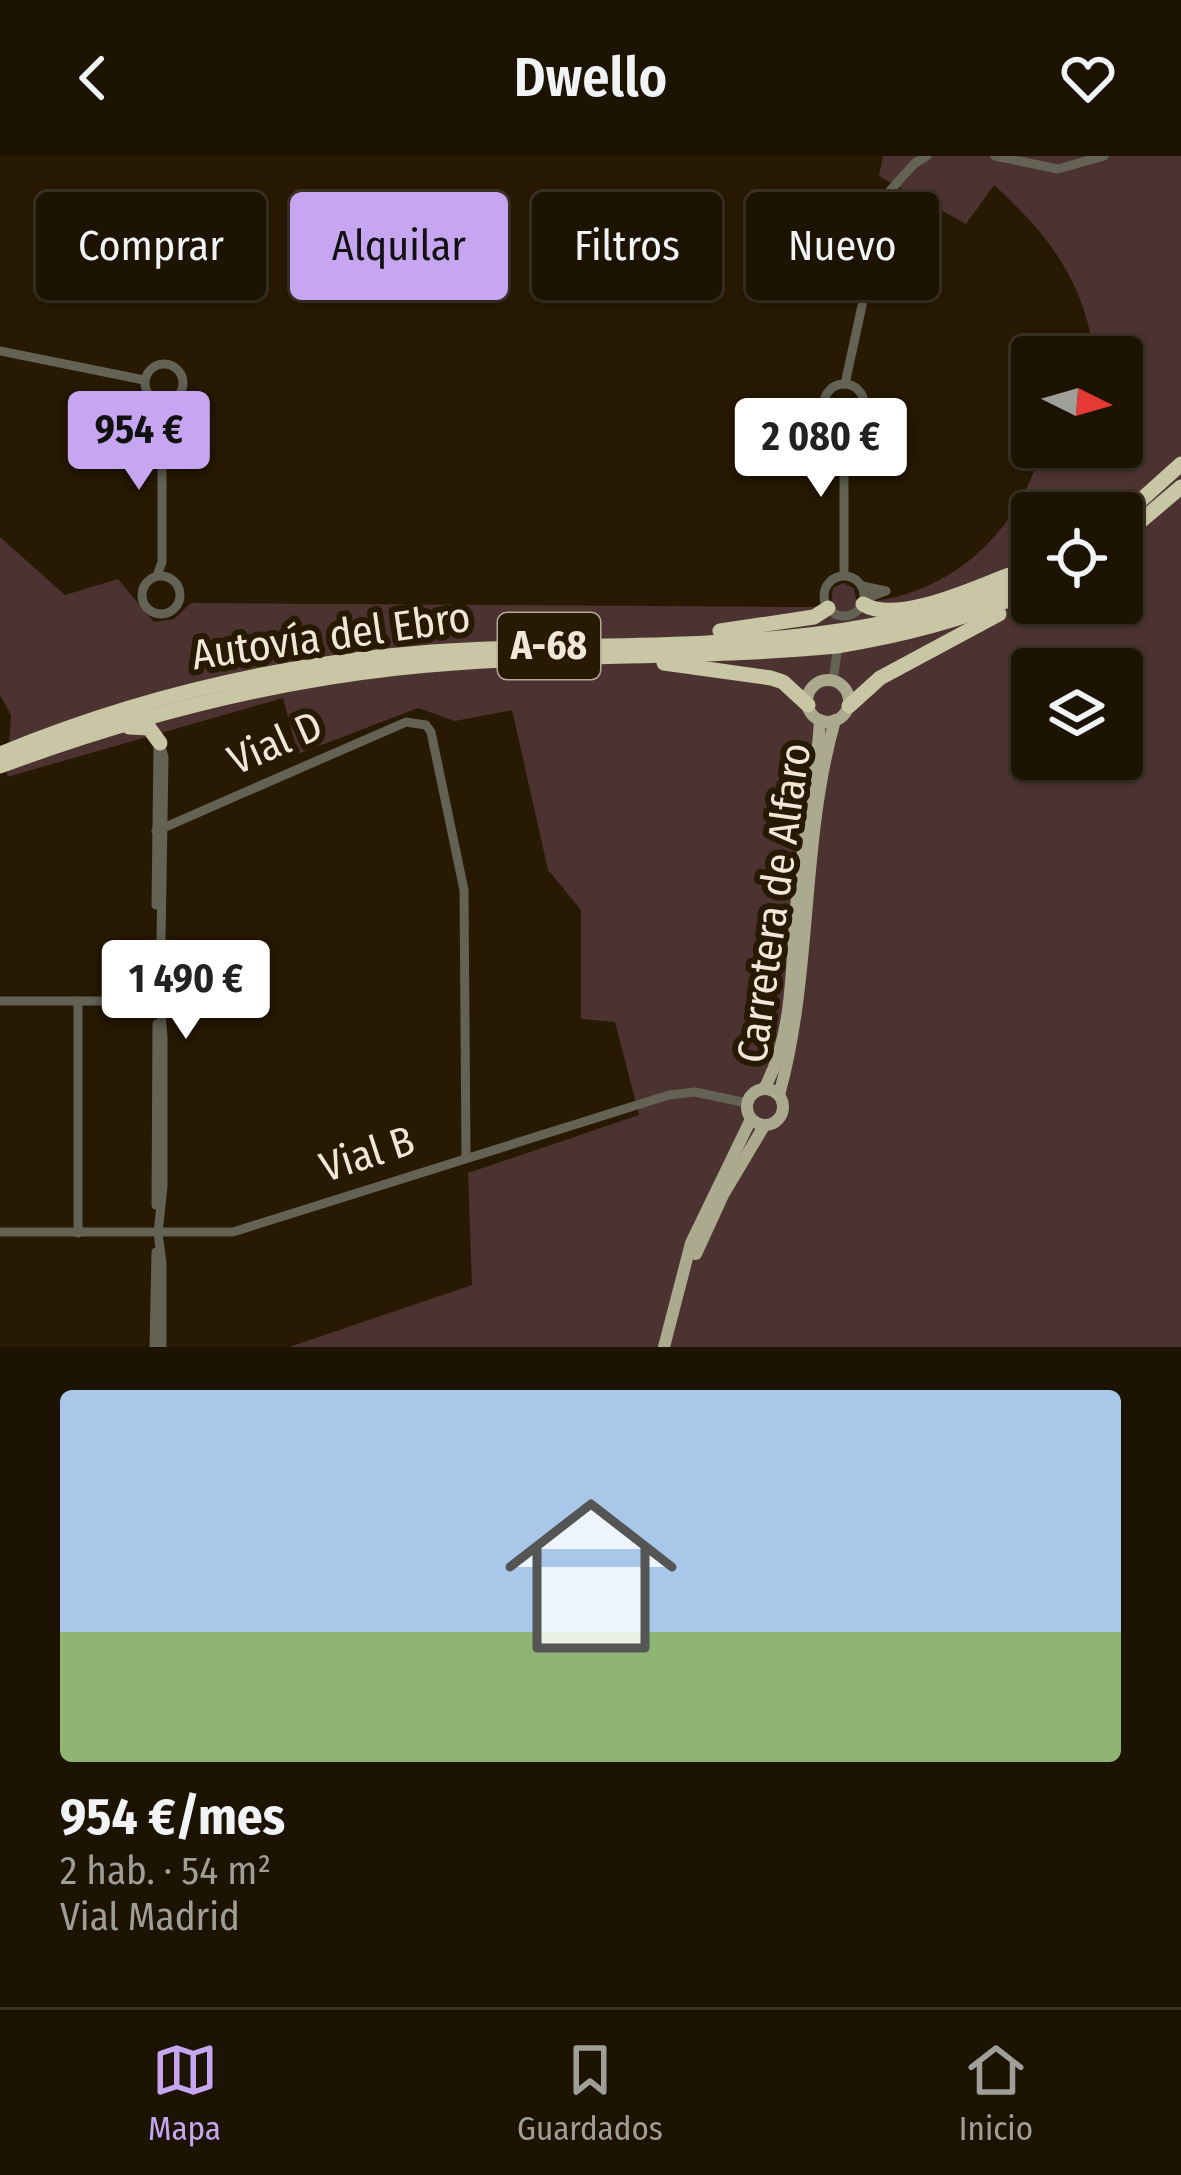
<!DOCTYPE html>
<html lang="es">
<head>
<meta charset="utf-8">
<style>
  body { margin:0; font-family:"Fira Sans Condensed",sans-serif; background:#251c0c; color:#f1f3f6; height:100vh; display:flex; flex-direction:column; font-size:45px; white-space:nowrap }
  * { box-sizing:border-box; margin:0 }
  p { font-size:39px; color:#a09e99 }
  .icon { flex:none; width:66px; height:66px; fill:none; stroke:currentColor; stroke-width:2; stroke-linecap:round; stroke-linejoin:round }
  .map { position:relative; height:1191px; overflow:hidden }
  .details { display:flex; flex-direction:column; background:#1d1302; flex:1 }
  .details>* { flex:none }
  .banner { position:absolute; left:36px; top:36px; width:1110px; height:108px; display:flex; gap:24px }
  .needle { width:78px; rotate:95deg }
  .tools { position:absolute; left:1011px; top:180px; display:grid; gap:24px }
  .tools a { display:grid; place-items:center; width:132px; height:132px; border-radius:12px; background:#1d1302; box-shadow:0 3px 9px #0004,0 0 0 3px #3b3224; font-size:60px }
  .price { position:absolute; translate:-50% -102px; padding:0 27px; border-radius:12px; background:#fff; color:#222; font-size:39px; line-height:78px; filter:drop-shadow(0 3px 6px #0008) }
  .price::after { content:''; position:absolute; left:50%; top:72px; width:36px; height:27px; margin-left:-18px; background:inherit; clip-path:polygon(0 0,100% 0,50% 100%) }
  .price.selected { background:#c6a6f0; color:#111 }
  ul { padding:0; list-style:none }
  li { display:grid; align-content:center; gap:24px; height:636px; padding:0 60px }
  li span { display:grid; place-items:center; height:372px; border-radius:12px; color:#555 }
  li>.icon { margin-inline-start:auto }
  span .icon { width:216px; height:216px; fill:#fffc; stroke-width:1 }
  li b { font-size:51px }
  .tag { padding:0 42px; border-radius:12px; background:#1d1302; box-shadow:0 3px 9px #0004,0 0 0 3px #3b3224; font-size:42px; line-height:108px }
  .tag.selected { background:#c6a6f0; color:#111 }
  header { display:flex; justify-content:space-between; align-items:center; height:156px; padding:0 60px; background:#1d1302; font-size:54px; font-weight:600 }
  .menu { display:flex; justify-content:space-around; align-items:center; height:168px; border-top:3px solid #3b3224; background:#1d1302; font-size:33px; color:#a09e99 }
  .menu a { display:grid; justify-items:center; gap:6px }
  .menu .selected { color:#c6a6f0 }
  .map>svg:first-child { display:block }
</style>
</head>
<body>
<header><svg class="icon" aria-label="back" viewBox="0 0 24 24"><path d="M15 5l-7 7 7 7"/></svg>Dwello<svg class="icon" aria-label="heart" viewBox="0 0 24 24"><path d="M12 20l-8-8c-3-5 5-10 8-4 3-6 11-1 8 4z"/></svg></header>
<div class="map">
<svg width="1181" height="1191" viewBox="0 0 1181 1191">
  <rect width="100%" height="100%" fill="#271902"/>
  <path fill="#4c3331" fill-rule="evenodd" d="M883,0h298v1191h-892l183,-62 -4,-112 171,-58 -24,-93 -34,-3v-109l-33,-40 -36,-160 -57,11 -37,-13 -120,46 -15,-56 -276,79 4,-62 -11,-20v-158l65,58 53,-16 36,43 20,-3 17,-16 623,4 17,-2 2,-17 10,-5 11,5 3,15c93,-6 161,-69 185,-156h80v-90h-27c-12,-77 -45,-121 -101,-172l-28,39 -87,-48zM1032,357h90v90h-90zM1032,513h90v90h-90z"/>
  <g fill="none" stroke-linecap="round" stroke-linejoin="round">
    <g stroke="#636255" stroke-width="9">
      <path d="M995,0l63,13 46,-13"/>
      <path d="M0,195l144,29"/>
      <circle cx="164" cy="227" r="19"/>
      <path d="M845,228l41,-189 29,-32 12,-7"/>
      <circle cx="844" cy="248" r="20"/>
      <path d="M844,419v-151"/>
      <circle cx="161" cy="439" r="19"/>
      <circle cx="844" cy="440" r="20"/>
      <path d="M157,420l5,-14v-139l8,-21"/>
      <path d="M862,430l24,5 -22,8"/>
      <path d="M833,524l5,-34"/>
      <path d="M160,587l4,14 -4,244 3,36v149l-5,47 4,30v84"/>
      <path d="M156,675l250,-109 20,3 5,7 33,158 2,266"/>
      <path d="M156,749l2,-157"/>
      <path d="M0,845h160"/>
      <path d="M78,845v232"/>
      <path d="M156,1049l1,-181"/>
      <path d="M0,1076h233l436,-137 26,-3 52,11"/>
      <path d="M154,1191l2,-95"/>
    </g>
    <g stroke="#aba98e" stroke-width="12">
      <circle cx="828" cy="545" r="21"/>
      <circle cx="765" cy="951" r="18"/>
      <path d="M764,933c33,-61 26,-134 34,-202 7,-55 19,-111 22,-167"/>
      <path d="M779,939c34,-122 21,-252 56,-375"/>
      <path d="M696,1098l27,-59 41,-69"/>
      <path d="M664,1191l27,-104 60,-124"/>
    </g>
    <g stroke="#c8c6a5" stroke-width="15">
      <path d="M1122,361l59,-53"/>
      <path d="M1122,381l59,-50"/>
      <path d="M863,448c34,21 111,-16 146,-29"/>
      <path d="M720,475l94,-14 14,-9"/>
      <path d="M664,507l107,15 12,4 25,23"/>
      <path d="M849,550l31,-28 119,-64"/>
      <path d="M129,571l20,1 11,15"/>
      <path d="M0,598c138,-57 284,-91 432,-102 201,-14 414,11 600,-77"/>
      <path d="M0,610c130,-48 260,-83 398,-98 146,-16 293,-8 439,-22 68,-11 132,-27 195,-56"/>
    </g>
  </g>
  <g text-anchor="middle" dominant-baseline="central" stroke-width="12" stroke-linejoin="round" paint-order="stroke">
    <rect fill="#271902" stroke="#b4a998" stroke-width="3" x="498" y="457" width="102" height="66" rx="9"/>
    <g font-size="39" font-weight="bold" fill="#f1e7d9">
      <text x="549" y="490">A-68</text>
    </g>
    <g font-size="42" fill="#f1e7d9" stroke="#271902">
      <text transform="translate(331 480) rotate(-8)">Autovía del Ebro</text>
      <text transform="translate(275 587) rotate(-24)">Vial D</text>
      <text transform="translate(774 747) rotate(-82)">Carretera de Alfaro</text>
      <text transform="translate(367 998) rotate(-18)">Vial B</text>
    </g>
  </g>
</svg>
<div class="tools">
<a><svg class="needle" viewBox="-14 -14 28 28"><path d="M0-13l5 13h-10z" fill="#e53935"/><path d="M0 13l5-13h-10z" fill="#a09e99"/></svg></a>
<a><svg class="icon" aria-label="locate" viewBox="0 0 24 24"><circle cx="12" cy="12" r="6"/><path d="M12 2v4M12 18v4M2 12h4M18 12h4"/></svg></a>
<a><svg class="icon" aria-label="layers" viewBox="0 0 24 24"><path d="M12 4l9 5-9 5-9-5zM3 14l9 5 9-5"/></svg></a>
</div>
<b class="price selected" style="left:139px;top:337px">954 €</b>
<b class="price" style="left:821px;top:344px">2 080 €</b>
<b class="price" style="left:186px;top:886px">1 490 €</b>
<div class="banner">
<a class="tag">Comprar</a>
<a class="tag selected">Alquilar</a>
<a class="tag">Filtros</a>
<a class="tag">Nuevo</a>
</div>
</div>
<section class="details">
<ul>
<li><span style="background:linear-gradient(#a9c7e8 65%,#8fb573 0)"><svg class="icon" aria-label="home" viewBox="0 0 24 24"><path d="M3 11l9-7 9 7M6 9v11h12V9"/></svg></span><div><b>954 €/mes</b><p>2 hab. · 54 m²</p><p>Vial Madrid</p></div></li>
</ul>
</section>
<nav class="menu">
<a class="selected"><svg class="icon" aria-label="map" viewBox="0 0 24 24"><path d="M3 6l6-2 6 2 6-2v14l-6 2-6-2-6 2zM9 4v14M15 6v14"/></svg>Mapa</a>
<a><svg class="icon" aria-label="saved" viewBox="0 0 24 24"><path d="M7 4h10v16l-5-4-5 4z"/></svg>Guardados</a>
<a><svg class="icon" aria-label="home" viewBox="0 0 24 24"><path d="M3 11l9-7 9 7M6 9v11h12V9"/></svg>Inicio</a>
</nav>
</body>
</html>
